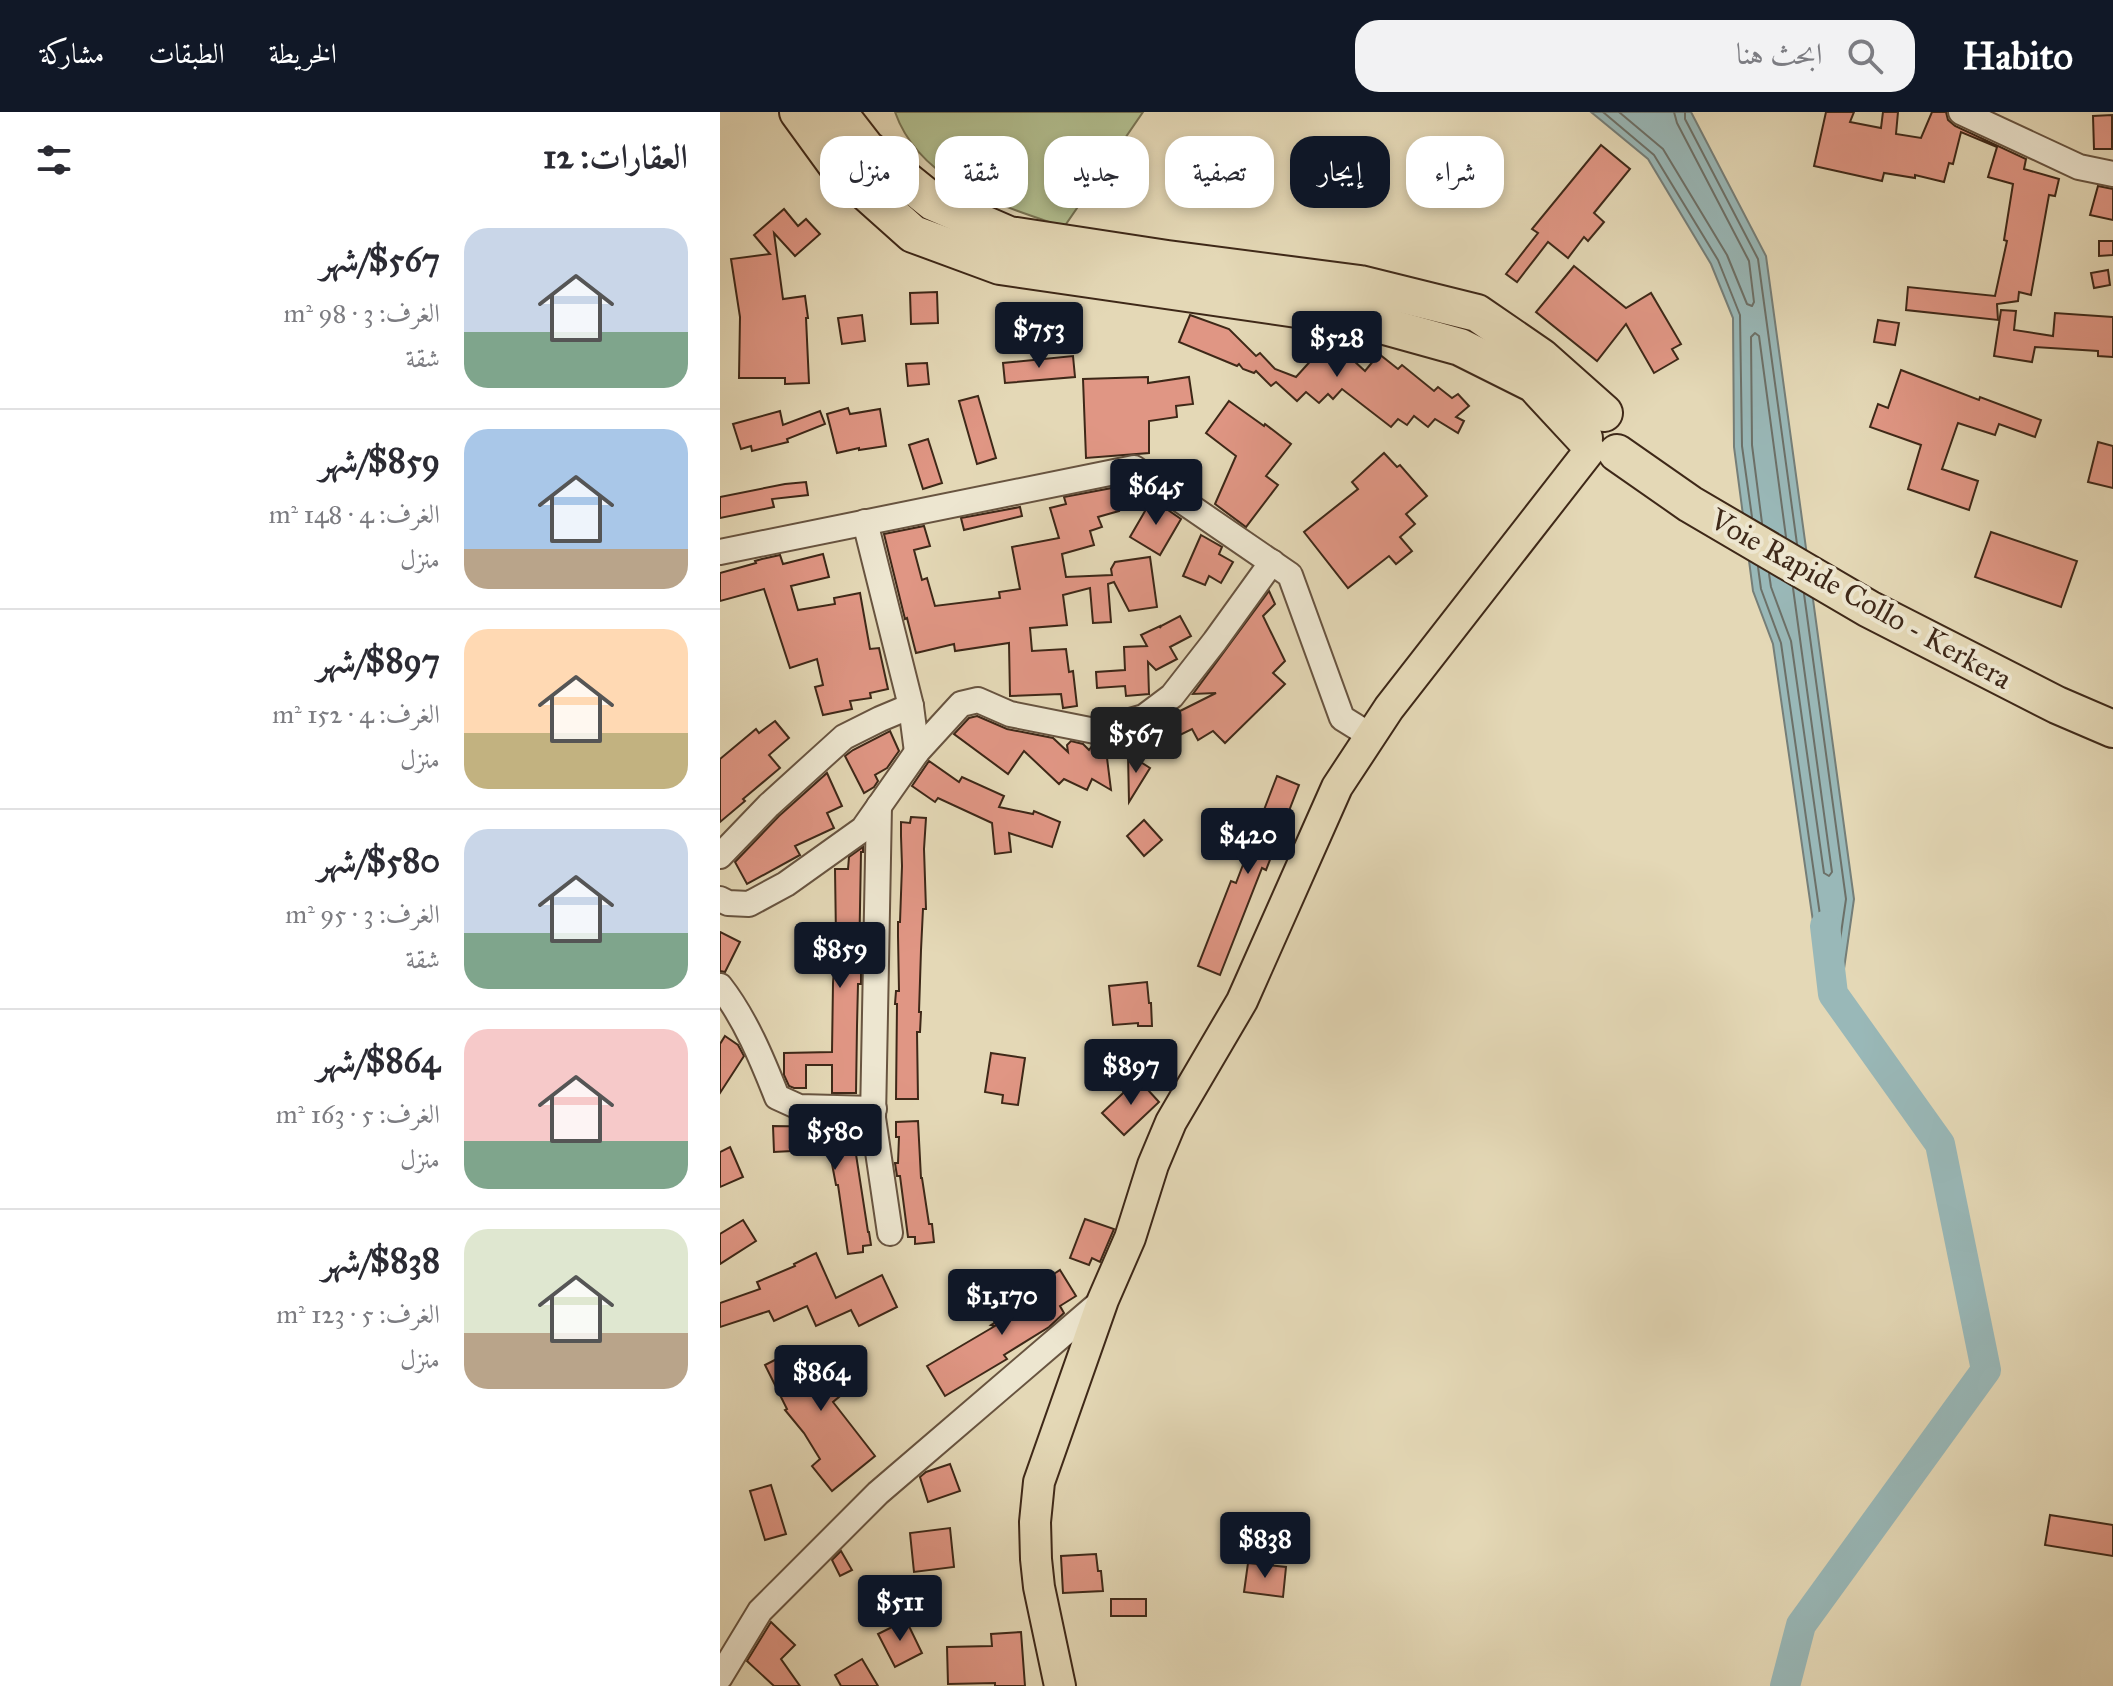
<!DOCTYPE html>
<html lang="ar">
<head>
<meta charset="utf-8">
<style>
  body { margin:0; font-family:"IM FELL Great Primer",Amiri,serif; background:#f2f2f3; color:#2b2b33; direction:rtl; height:100vh; display:flex; flex-direction:column; font-size:30px; white-space:nowrap }
  * { box-sizing:border-box; margin:0 }
  p { font-size:26px; color:#7c7c81 }
  .icon { flex:none; width:44px; height:44px; fill:none; stroke:currentColor; stroke-width:2; stroke-linecap:round; stroke-linejoin:round }
  .map { position:relative; flex:1; overflow:hidden; direction:ltr }
  .sheet { display:flex; flex-direction:column; background:#fff; width:720px }
  .sheet>* { flex:none }
  .banner { position:absolute; left:24px; top:24px; width:760px; height:72px; direction:rtl; display:flex; gap:16px }
  .price { position:absolute; translate:-50% -68px; padding:0 18px; border-radius:8px; background:#111827; color:#fff; font-size:26px; line-height:52px; filter:drop-shadow(0 2px 4px #0008) }
  .price::after { content:''; position:absolute; left:50%; top:48px; width:24px; height:18px; margin-left:-12px; background:inherit; clip-path:polygon(0 0,100% 0,50% 100%) }
  .price.selected { background:#222; color:#fff }
  ul { padding:0; list-style:none }
  li { display:flex; align-items:center; gap:24px; height:200px; padding:0 32px }
  li+li { border-top:2px solid #e1e1e2 }
  li span { display:grid; place-items:center; flex:none; width:224px; height:160px; border-radius:24px; color:#555 }
  li>.icon { margin-inline-start:auto }
  span .icon { width:96px; height:96px; fill:#fffc; stroke-width:1 }
  li b { font-size:34px }
  h2 { display:flex; justify-content:space-between; align-items:center; height:96px; padding:0 32px; font-size:34px }
  .chip { padding:0 28px; border-radius:24px; background:#fff; box-shadow:0 4px 12px #0003; font-size:28px; line-height:72px }
  .chip.selected { background:#111827; color:#fff }
  header { display:flex; align-items:center; gap:48px; box-sizing:border-box; height:112px; padding:0 40px; background:#111827; color:#fff }
  header strong { font-size:38px }
  nav { display:flex; gap:44px; margin-inline-start:auto; font-size:28px }
  .search { width:560px; height:72px; background:#f2f2f3; display:flex; align-items:center; gap:20px; box-sizing:border-box; padding:0 28px; border-radius:24px; color:#7c7c81; font-size:30px }
  main { display:flex; flex:1; min-height:0 }
  .map>svg:first-child { display:block }
</style>
</head>
<body>
<header>
<strong>Habito</strong>
<div class="search"><svg class="icon" aria-label="search" viewBox="0 0 24 24"><circle cx="10" cy="10" r="6"/><path d="M15 15l6 6"/></svg>ابحث هنا</div>
<nav><a>الخريطة</a><a>الطبقات</a><a>مشاركة</a></nav>
</header>
<main>
<div class="map">
<svg width="1393" height="1574" viewBox="0 0 1393 1574">
  <rect width="100%" height="100%" fill="#e4d8b6"/>
  <filter id="stains"><feTurbulence type="fractalNoise" baseFrequency=".0025" numOctaves="4"/><feColorMatrix values="0 0 0 0 .2 0 0 0 0 .09 0 0 0 0 .02 0 0 0 .5 -.17"/></filter>
  <radialGradient id="worn" r=".72"><stop offset=".6" stop-color="#630" stop-opacity="0"/><stop offset="1" stop-color="#630" stop-opacity=".3"/></radialGradient>
  <path fill="#b2bf90" stroke="#787454" stroke-width="2" d="M175,0h248l-79,115c-64,-22 -144,-44 -169,-115z"/>
  <path fill="#99b8b8" stroke="#757e78" stroke-width="2" d="M871,0h100l75,144 88,643 -11,77 -25,-20 -45,-312 -20,-53 -19,-144 -1,-129 -22,-54 -63,-105z"/>
  <g fill="none" stroke-linecap="round" stroke-linejoin="round">
    <g stroke="#6c7068" stroke-width="2">
      <path d="M883,0l51,43 64,105 22,55 2,131 10,71"/>
      <path d="M899,0l44,37 64,106 20,49 5,2 2,-4 -5,-41 -72,-138 -3,-11"/>
      <path d="M965,0v7l73,140 39,285"/>
      <path d="M1042,411l-10,-78 -1,-108 4,-4 4,3 27,201"/>
      <path d="M1038,455l3,22 20,54 44,307 9,7 4,-3 8,-55 -42,-305"/>
      <path d="M1049,462l2,13 20,54 33,232 5,3 3,-4 -39,-284"/>
    </g>
    <path stroke="#99b8b8" stroke-width="30" d="M1065,1574l16,-61 185,-255 -46,-226 -107,-150 -8,-68"/>
  </g>
  <g fill="#e09684" stroke="#3e2818" stroke-width="2">
    <path d="M1106,0h28l-4,10 31,6 2,-16h15l-2,22 25,4 11,-26h14l2,8 7,6 71,33 -2,10 35,10 -4,17 -6,-1 -18,100 -12,-3 -1,9 -21,3 1,16 -92,-10 2,-23 87,9 12,-55 -3,-1 9,-56 -25,-7 9,-30 -36,-15 -8,32 -4,-1 -5,19 -29,-7v3l-31,-5 -2,8 -68,-15z"/>
    <path d="M1392,3v34h-18l-1,-33z"/>
    <path d="M881,33l29,24 -36,44 10,9 -16,19 -4,-4 -16,21 -20,-16 -31,40 -11,-8 32,-41 -6,-4z"/>
    <path d="M1378,74l15,3v31l-23,-5z"/>
    <path d="M64,97l14,17 8,-7 14,15 -25,22 -21,-23 9,66 22,-3 3,22h-2l3,65 -24,1v-6h-46l1,-61 -9,-58 39,-5 -16,-19z"/>
    <path d="M1379,129h14v14l-14,1z"/>
    <path d="M854,154l52,42 25,-15 30,51 -9,5 6,10 -24,14 -28,-49 -29,37 -61,-49z"/>
    <path d="M1388,158l2,15 -16,3 -3,-15z"/>
    <path d="M217,180l1,31 -27,1 -1,-31z"/>
    <path d="M1281,198l15,1 -2,19 39,6 2,-23 58,4v40l-15,-1v-5l-63,-4 -3,15 -38,-6z"/>
    <path d="M142,203l3,26 -23,3 -4,-26z"/>
    <path d="M470,203l39,14 27,27 4,-3 15,16 21,8 19,-21 4,4 12,-13 8,8 4,-4 22,20 14,-17 19,15 4,-4 32,26 4,-4 14,11 6,-4 11,12 -13,11 8,4 -6,12 -23,-14 -7,8 -14,-11 -7,9 -9,-6 -7,8 -49,-38 -9,10 -5,-5 -9,9 -13,-11 -9,9 -21,-19 -5,4 -15,-15 -2,2 -11,-4 -4,-5 -2,2 -58,-24z"/>
    <path d="M1158,208l21,3 -4,22 -21,-3z"/>
    <path d="M353,244l2,21 -70,6 -2,-20z"/>
    <path d="M207,251l2,21 -21,2 -2,-22z"/>
    <path d="M1181,258l78,30 1,-3 61,23 -6,17 -36,-13 -4,11 -37,-12 -16,46 36,12 -9,29 -61,-21 13,-44 -51,-18 8,-23 10,4z"/>
    <path d="M428,265v6l41,-6 4,27 -17,2 1,11 -28,4v32l-63,5 -3,-79z"/>
    <path d="M258,284l18,62 -19,6 -18,-63z"/>
    <path d="M509,289l35,25 1,-2 26,20 -25,32 12,9 -32,42 -31,-23 21,-48 -30,-23z"/>
    <path d="M128,296l2,6 30,-5 6,37 -27,4v-2l-22,5 -10,-39z"/>
    <path d="M60,299l3,14 37,-14 5,13 -38,15 1,3 -36,9 -1,-5 -10,3 -8,-25z"/>
    <path d="M208,327l14,44 -19,6 -14,-44z"/>
    <path d="M1378,330l15,4v42l-25,-6z"/>
    <path d="M664,341l13,14 3,-2 27,31 -21,18 9,10 -15,13 12,14 -16,13 -7,-8 -41,32 -44,-56 54,-43 -6,-7z"/>
    <path d="M86,370l2,13 -36,4 2,8 -54,11v-21l65,-13z"/>
    <path d="M392,376l7,23 -21,6 4,10 -12,4 4,14 -32,9 4,23 46,-2 -1,-6 4,-7 35,-5 7,50 -28,4 -15,-29 -6,2 3,38 -18,1 -3,-35 -27,7 4,30 -37,3 2,23 34,-2 3,23 4,-1 4,35 -14,2 -2,-14 -51,2 -1,-53 -54,8 -1,-7 -38,9 -9,-35 -2,1 -21,-85 40,-8 6,20 -16,4 8,30 5,-2 8,28 65,-8 -1,-6 21,-3 -8,-42 47,-9 -9,-30 16,-4 -2,-7z"/>
    <path d="M432,387l29,20 -21,36 -30,-18z"/>
    <path d="M300,395l2,9 -58,14 -3,-12z"/>
    <path d="M1271,420l86,29 -16,46 -86,-30z"/>
    <path d="M481,423l21,12 -3,7 14,8 -12,21 -12,-7 -4,9 -22,-9z"/>
    <path d="M103,442l6,23 -38,9 7,24 37,-6 -1,-6 26,-5 10,56 9,-1 9,41 -18,4 1,5 -21,3 2,8 -29,6 -8,-28 8,-2 -6,-26 -27,9 -26,-79 -44,12v-28l36,-10 -1,-2 7,-2 18,-4 3,9z"/>
    <path d="M549,479l6,13 -12,12 22,45 -12,12 12,11 -60,59 -12,-12 -15,9 -6,-11 -12,6 -10,-19 46,-23 -23,1z"/>
    <path d="M460,504l11,20 -21,11 7,12 -21,11 -8,-8 1,32 -23,2 -1,-10 -28,2 -1,-16 29,-2 -1,-23 23,-1 -6,-11 19,-9v2l1,-2z"/>
    <path d="M257,604l30,13 46,9 15,14 -1,-7 4,-4 12,3 6,6 3,-4h6l8,4 5,40 -19,-11 -5,11 -23,-11 -5,5 -35,-33 -16,23 -54,-40 15,-16z"/>
    <path d="M55,609l14,17 -20,17 11,13 -37,31 2,2 -25,21v-63l36,-30 3,4z"/>
    <path d="M170,619l9,20 -12,17 -12,7 3,6 -4,6 -10,6 -19,-37 8,-6z"/>
    <path d="M408,642l22,14 -21,34z"/>
    <path d="M209,649l30,21 3,-5 42,19 -5,11 34,7 1,-3 26,11 -8,25 -43,-14 2,19 -16,2 -3,-31 -54,-25 -3,4 -23,-16z"/>
    <path d="M107,661l15,33 -15,7 7,15 -39,18 5,9 -53,29 -12,-22 44,-46z"/>
    <path d="M557,664l22,9 -33,85 -4,-2 -42,107 -22,-9 33,-85 5,2z"/>
    <path d="M191,705l15,1 -2,31 2,60h-3l-2,41 -2,62h2l-1,20h-3l1,67h-22l1,-95h-2l1,-13h3l-1,-55v-14h2l2,-56 -1,-30v-14l9,1z"/>
    <path d="M424,708l18,20 -18,16 -17,-20z"/>
    <path d="M143,735v5h-2l-2,112h2v20h-3l-1,42 -1,67h-24v-28h-26v23h-12l-5,-2 -5,-11v-22l48,-1 1,-69 3,-45 -1,-69h13l1,-12z"/>
    <path d="M0,820l20,10 -15,30 -5,-1z"/>
    <path d="M427,870l2,21h2l1,23h-14v-3l-25,2 -4,-39z"/>
    <path d="M5,924l13,9 6,11 -24,37v-49z"/>
    <path d="M271,941l34,5 -7,47 -16,-2 1,-8 -18,-3z"/>
    <path d="M418,967l21,23 -35,33 -22,-22z"/>
    <path d="M198,1009l3,57h1l7,46h3l2,18 -19,2v-7h-7l-8,-61h-3l-2,-13h3l1,-26h-3v-15z"/>
    <path d="M131,1012l1,9h6l1,15h-4l13,84h1l2,13 -8,1v6l-15,2 -10,-69h-2l-7,-37 -37,1v2l-18,1 -1,-26 65,1z"/>
    <path d="M10,1035l13,30 -23,10v-35z"/>
    <path d="M365,1107l29,10 -14,33 -8,-4 -3,7 -19,-7z"/>
    <path d="M23,1108l13,21 -36,23v-30z"/>
    <path d="M96,1141l20,45 46,-23 15,32 -38,19 -8,-16 -35,16 -9,-20 -33,15 -5,-10 -49,16v-24l40,-14 -3,-7 38,-16 -1,-2z"/>
    <path d="M340,1158l16,26 -16,10 4,7 -15,14 -45,28 3,4 -62,37 -18,-30 68,-40 -4,-1 60,-38 -5,-8z"/>
    <path d="M83,1236l12,23 20,-16 22,27 -24,20 42,54 -43,35 -20,-25 8,-7 -16,-26 -19,-23 2,-1 -22,-44 31,-16 1,2z"/>
    <path d="M230,1352l10,27 -32,11 -8,-25 6,-5z"/>
    <path d="M51,1373l15,49 -21,6 -15,-49z"/>
    <path d="M1330,1403l63,10v31l-68,-11z"/>
    <path d="M230,1416l4,39 -40,5 -4,-39z"/>
    <path d="M121,1439l11,19 -12,6 -8,-16z"/>
    <path d="M376,1442l2,17h3l2,20 -40,2 -2,-37z"/>
    <path d="M528,1451l38,4 -3,30 -39,-5z"/>
    <rect x="391" y="1487" width="35" height="17"/>
    <path d="M186,1508l16,33 -27,14 -17,-33z"/>
    <path d="M51,1510l24,23 -14,14 19,27h-26l-27,-25z"/>
    <path d="M301,1520l4,54h-30v-3l-47,1 -1,-37 45,-1 -1,-12z"/>
    <path d="M142,1547l16,27h-37l-6,-11z"/>
  </g>
  <g fill="none" stroke-linecap="round" stroke-linejoin="round">
    <g stroke="#685440" stroke-width="28">
      <g id="minor">
        <path d="M1241,0l118,55 34,7"/>
        <path d="M145,410l46,184 6,46"/>
        <path d="M0,440l414,-84 156,107 52,143 29,18"/>
        <path d="M159,694l-6,312 17,115"/>
        <path d="M0,744l49,-51 75,-68 36,-18 31,-13"/>
        <path d="M0,787l8,4 21,1 37,-20 77,-55 54,-77 44,-48 17,-4 32,14 85,17 49,-14 28,-21 43,-55 57,-79"/>
        <path d="M0,874c25,32 42,73 57,111l22,10 75,2"/>
        <path d="M0,1565l40,-66 118,-118 225,-193"/>
      </g>
    </g>
    <g stroke="#3e2818" stroke-width="34">
      <path id="major" d="M340,1574l-21,-99 -3,-28 -1,-37 4,-40 64,-182 27,-62 23,-73 18,-43 71,-121 95,-214 52,-79 201,-258"/>
    </g>
    <g stroke="#3e2818" stroke-width="40">
      <g id="highway">
        <path d="M78,0l40,55 75,67 87,32 352,51 108,30 74,37 50,54"/>
        <path d="M118,0l28,36 67,54 76,33 158,24 193,25 117,29 64,44 63,56"/>
        <path d="M897,341l73,51 179,105 188,96 56,24"/>
      </g>
    </g>
    <use href="#minor" stroke="#ede6d0" stroke-width="24"/>
    <use href="#major" stroke="#e4d8b6" stroke-width="30"/>
    <use href="#highway" stroke="#e4d8b6" stroke-width="36"/>
  </g>
  <g text-anchor="middle" dominant-baseline="central" stroke-width="8" stroke-linejoin="round" paint-order="stroke">
    <g font-size="30" fill="#3e2818" stroke="#ede6d0">
      <text transform="translate(1141 487) rotate(29)">Voie Rapide Collo - Kerkera</text>
    </g>
  </g>
  <rect width="100%" height="100%" filter="url(#stains)"/>
  <rect width="100%" height="100%" fill="url(#worn)"/>
</svg>
<b class="price" style="left:319px;top:258px">$753</b>
<b class="price" style="left:617px;top:267px">$528</b>
<b class="price" style="left:436px;top:415px">$645</b>
<b class="price selected" style="left:416px;top:663px">$567</b>
<b class="price" style="left:528px;top:764px">$420</b>
<b class="price" style="left:120px;top:878px">$859</b>
<b class="price" style="left:411px;top:995px">$897</b>
<b class="price" style="left:115px;top:1060px">$580</b>
<b class="price" style="left:282px;top:1225px">$1,170</b>
<b class="price" style="left:101px;top:1301px">$864</b>
<b class="price" style="left:545px;top:1468px">$838</b>
<b class="price" style="left:180px;top:1531px">$511</b>
<div class="banner">
<a class="chip">شراء</a>
<a class="chip selected">إيجار</a>
<a class="chip">تصفية</a>
<a class="chip">جديد</a>
<a class="chip">شقة</a>
<a class="chip">منزل</a>
</div>
</div>
<section class="sheet">
<h2>العقارات: 12<svg class="icon" aria-label="filters" viewBox="0 0 24 24"><path d="M4 7h16M4 17h16"/><circle cx="9" cy="7" r="2"/><circle cx="15" cy="17" r="2"/></svg></h2>
<ul>
<li><span style="background:linear-gradient(#c9d6e8 65%,#7fa58c 0)"><svg class="icon" aria-label="home" viewBox="0 0 24 24"><path d="M3 11l9-7 9 7M6 9v11h12V9"/></svg></span><div><b>$567/شهر</b><p>الغرف: 3 · 98 m²</p><p>شقة</p></div></li>
<li><span style="background:linear-gradient(#a9c7e8 75%,#b9a48a 0)"><svg class="icon" aria-label="home" viewBox="0 0 24 24"><path d="M3 11l9-7 9 7M6 9v11h12V9"/></svg></span><div><b>$859/شهر</b><p>الغرف: 4 · 148 m²</p><p>منزل</p></div></li>
<li><span style="background:linear-gradient(#ffd9b3 65%,#c2b280 0)"><svg class="icon" aria-label="home" viewBox="0 0 24 24"><path d="M3 11l9-7 9 7M6 9v11h12V9"/></svg></span><div><b>$897/شهر</b><p>الغرف: 4 · 152 m²</p><p>منزل</p></div></li>
<li><span style="background:linear-gradient(#c9d6e8 65%,#7fa58c 0)"><svg class="icon" aria-label="home" viewBox="0 0 24 24"><path d="M3 11l9-7 9 7M6 9v11h12V9"/></svg></span><div><b>$580/شهر</b><p>الغرف: 3 · 95 m²</p><p>شقة</p></div></li>
<li><span style="background:linear-gradient(#f6c9c9 70%,#7fa58c 0)"><svg class="icon" aria-label="home" viewBox="0 0 24 24"><path d="M3 11l9-7 9 7M6 9v11h12V9"/></svg></span><div><b>$864/شهر</b><p>الغرف: 5 · 163 m²</p><p>منزل</p></div></li>
<li><span style="background:linear-gradient(#dfe7d0 65%,#b9a48a 0)"><svg class="icon" aria-label="home" viewBox="0 0 24 24"><path d="M3 11l9-7 9 7M6 9v11h12V9"/></svg></span><div><b>$838/شهر</b><p>الغرف: 5 · 123 m²</p><p>منزل</p></div></li>
</ul>
</section>
</main>
</body>
</html>
